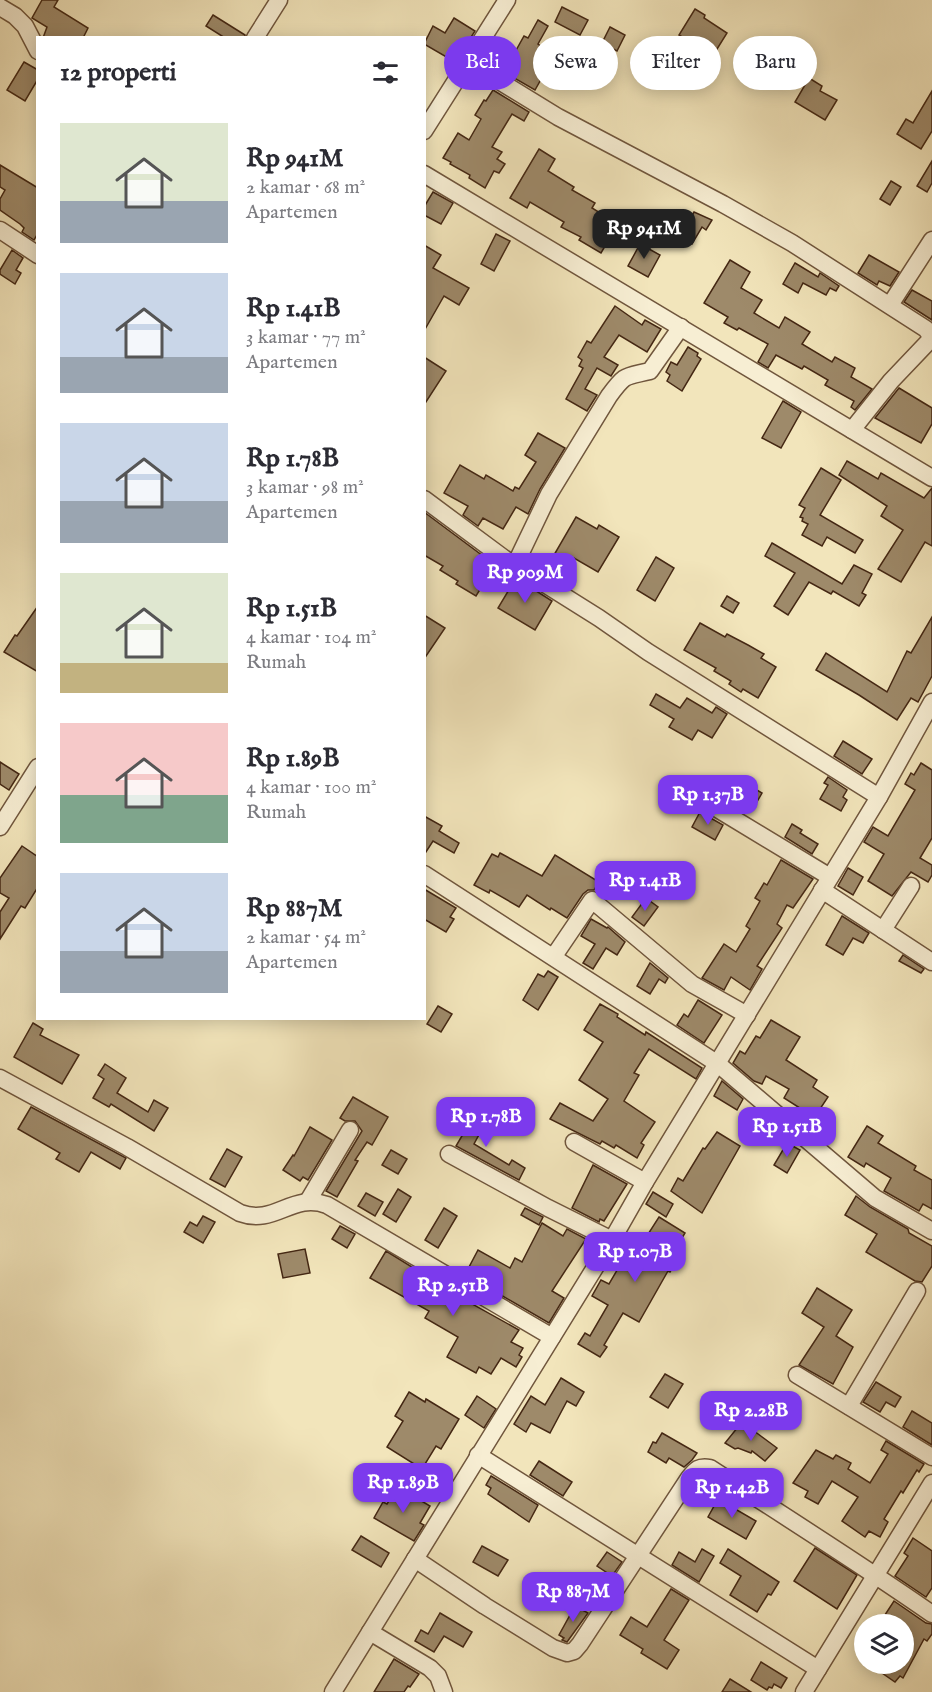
<!DOCTYPE html>
<html lang="id">
<head>
<meta charset="utf-8">
<style>
  body { margin:0; font-family:"IM FELL English",serif; background:#f7f7f7; color:#2b2b33; height:100vh; display:flex; flex-direction:column; font-size:22px; white-space:nowrap }
  * { box-sizing:border-box; margin:0 }
  p { font-size:20px; color:#7c7c81 }
  .icon { flex:none; width:33px; height:33px; fill:none; stroke:currentColor; stroke-width:2; stroke-linecap:round; stroke-linejoin:round }
  .map { position:relative; flex:1; overflow:hidden }
  .drawer { position:absolute; left:36px; top:36px; width:390px; height:984px; display:flex; flex-direction:column; background:#fff; border-radius:0px; box-shadow:0 3px 15px #0003 }
  .drawer>* { flex:none }
  .banner { position:absolute; left:444px; top:36px; width:398px; height:54px; display:flex; gap:12px }
  .tools { position:absolute; left:854px; top:1614px; display:grid; gap:12px }
  .tools a { display:grid; place-items:center; width:60px; height:60px; border-radius:50%; background:#fff; box-shadow:0 3px 15px #0003; font-size:30px }
  .price { position:absolute; translate:-50% -51px; padding:0 14px; border-radius:12px; background:#7c3aed; color:#fff; font-size:20px; line-height:39px; filter:drop-shadow(0 2px 3px #0008) }
  .price::after { content:''; position:absolute; left:50%; top:36px; width:18px; height:14px; margin-left:-9px; background:inherit; clip-path:polygon(0 0,100% 0,50% 100%) }
  .price.current { background:#222; color:#fff }
  ul { padding:0; list-style:none }
  li { display:flex; align-items:center; gap:18px; height:150px; padding:0 24px }
  li span { display:grid; place-items:center; flex:none; width:168px; height:120px; border-radius:0px; color:#555 }
  li>.icon { margin-inline-start:auto }
  span .icon { width:72px; height:72px; fill:#fffc; stroke-width:1 }
  li b { font-size:26px }
  h2 { display:flex; justify-content:space-between; align-items:center; height:72px; padding:0 24px; font-size:26px }
  .tag { padding:0 21px; border-radius:27px; background:#fff; box-shadow:0 3px 15px #0003; font-size:21px; line-height:54px }
  .tag.current { background:#7c3aed; color:#fff }
  .map>svg:first-child { display:block }
</style>
</head>
<body>
<div class="map">
<svg width="932" height="1692" viewBox="0 0 932 1692">
  <rect width="100%" height="100%" fill="#f2e5bb"/>
  <filter id="stains"><feTurbulence type="fractalNoise" baseFrequency=".00333" numOctaves="4"/><feColorMatrix values="0 0 0 0 .2 0 0 0 0 .09 0 0 0 0 .02 0 0 0 .5 -.17"/></filter>
  <radialGradient id="worn" r=".72"><stop offset=".6" stop-color="#630" stop-opacity="0"/><stop offset="1" stop-color="#630" stop-opacity=".3"/></radialGradient>
  <g fill="#9e8a6a" stroke="#442713" stroke-width="1.5">
    <path d="M42,0h16l-4,7 34,21 -5,10h-40l4,-11 -15,-9z"/>
    <path d="M562,7l26,13 -8,15 -25,-13z"/>
    <path d="M695,9l10,6 -1,3 23,15 -18,29 -20,-12 4,-6 -14,-9z"/>
    <path d="M213,15l32,20v3h-20l-19,-12z"/>
    <path d="M454,18l21,13 -20,31 -31,-18 9,-18 12,7z"/>
    <path d="M538,20l10,6 -10,18 7,5 -1,2 13,10 -9,16 -4,-3 -9,16 -31,-18 20,-36 4,2z"/>
    <path d="M610,27l15,8 -8,16 -15,-8z"/>
    <path d="M774,55l12,7 -8,14 -12,-8z"/>
    <path d="M24,62l14,8v9l-13,22 -18,-11z"/>
    <path d="M809,78l13,8 -2,5 17,9 -12,20 -30,-18z"/>
    <path d="M493,90l36,22 -5,9 -12,-7 -20,33 10,5 -5,7 8,5 -6,9 -5,-2 -9,17 -16,-10 1,-3 -20,-11 1,-2 -8,-4 15,-25 11,7 12,-21 -6,-4 9,-15 2,1z"/>
    <path d="M932,91v40l-11,18 -24,-15 9,-15 7,4z"/>
    <path d="M539,149l16,10 -7,12 26,16 -2,3 23,13 -3,5 26,16 -17,29 -22,-13 2,-3 -20,-10 3,-5 -34,-20 -3,6 -17,-10z"/>
    <path d="M932,161v22l-5,9 -10,-6z"/>
    <path d="M0,165l38,23v45l-4,7 -12,-8 2,-4 -4,-4 -20,-14v-11l5,-9 -5,-3z"/>
    <path d="M891,181l10,6 -11,18 -10,-6z"/>
    <path d="M433,192l20,11 -12,21 -17,-9v-8z"/>
    <path d="M694,212l18,8 -6,10 -4,-3 -10,17 -12,-8z"/>
    <path d="M496,234l14,7 -16,30 -13,-7z"/>
    <path d="M640,244l20,11 -12,22 -20,-11z"/>
    <path d="M424,245l17,10 -8,13 36,20 -10,17 -15,-9 -20,35z"/>
    <path d="M12,250l11,8 -7,12 5,3 -6,11 -15,-10v-4z"/>
    <path d="M869,255l30,17 -9,14 -11,-5 -2,4 -19,-12z"/>
    <path d="M730,260l20,12 -9,16 21,12 -8,13 25,15 6,-11 25,15 -8,12 30,18 3,-5 20,11 -4,9 21,12 -17,21 -4,-3 3,-6 -29,-16 3,-5 -24,-14 -2,3 -26,-14 -8,13 -10,-6 10,-18 -29,-16 -2,2 -13,-7 4,-6 -24,-14z"/>
    <path d="M795,263l23,14 2,-4 19,13 -3,5 -6,-3 -4,7 -23,-12 -5,10 -15,-9z"/>
    <path d="M912,290l20,11v19l-28,-18z"/>
    <path d="M615,306l27,19 3,-5 16,9 -14,23 -28,-17 -15,22 14,8 -7,11 -14,-8 -12,21 12,6 -10,16 -21,-12 17,-31 -4,-2 3,-6 -4,-3 9,-16 4,2z"/>
    <path d="M688,347l10,6 -1,3 4,3 -19,32 -15,-10 3,-6 -4,-3 5,-10 6,3z"/>
    <path d="M424,357l22,14 -22,34z"/>
    <path d="M899,388l33,20v16l-11,19 -46,-25z"/>
    <path d="M783,401l18,11 -20,36 -19,-10z"/>
    <path d="M538,433l27,15 -25,41 -12,25 -12,-7 -13,22 -20,-11 -5,8 -15,-11 5,-9 -24,-13 16,-28 24,14 2,-4 27,16 2,-4 4,2 17,-27 -11,-7z"/>
    <path d="M847,461l31,18 3,-6 43,25 8,-10v58l-7,-4 -24,40 -23,-13 25,-39 -22,-14 6,-10 -48,-31z"/>
    <path d="M821,468l20,12 -21,35 43,25 -8,13 -28,-16 -5,9 -20,-11 6,-11 -6,-3 1,-3 -3,-1 5,-9 -6,-3z"/>
    <path d="M424,512l71,53 -19,31 -20,-12 2,-3 -18,-11 3,-4 -19,-11z"/>
    <path d="M576,517l21,12 2,-4 20,12 -21,35 -24,-14 -3,6 -17,-9z"/>
    <path d="M772,543l70,41 12,-19 18,9 -10,19 4,2 -7,11 -26,-15 -2,3 -22,-12 -21,33 -14,-9 21,-33 -30,-17z"/>
    <path d="M656,557l18,11 -19,33 -18,-11z"/>
    <path d="M516,578l36,23 -17,29 -37,-22z"/>
    <path d="M727,596l12,7 -6,10 -12,-7z"/>
    <path d="M38,606v66l-34,-20 11,-17 2,1z"/>
    <path d="M424,615l21,13 -21,31z"/>
    <path d="M932,617v59l-14,26 -7,-4 -14,22 -38,-25 -43,-25 10,-17 61,39 20,-41 4,2z"/>
    <path d="M700,623l25,14 2,-3 21,11 16,9 -3,4 15,9 -18,31 -15,-9 -2,3 -12,-8 2,-3 -17,-10 2,-3 -32,-18z"/>
    <path d="M656,694l24,14 7,-10 25,15 4,-6 11,7 -15,24 -14,-8 -6,10 -23,-13 5,-8 -24,-14z"/>
    <path d="M843,741l29,18 -10,15 -28,-18z"/>
    <path d="M0,762l19,12 -10,16 -9,-6z"/>
    <path d="M921,763l11,7v68l-12,20 12,7v10l-4,7 -17,-10 -19,24 -24,-15 16,-27 -20,-12 9,-15 15,9 27,-46 -10,-6 6,-11 3,2z"/>
    <path d="M828,777l19,13 -4,7 4,3 -6,11 -21,-12 8,-14 -4,-2z"/>
    <path d="M740,780l22,13 -8,14 -23,-13z"/>
    <path d="M700,812l23,13 -8,15 -23,-13z"/>
    <path d="M424,816l18,10 -3,5 20,12 -5,10 -21,-12 -9,14z"/>
    <path d="M792,824l10,6 -2,3 18,11 -6,10 -27,-17z"/>
    <path d="M22,846l16,11v30l-13,21 -4,-2 -21,33v-27l9,-14 -9,-5v-15z"/>
    <path d="M500,853l42,23 13,-21 44,27 -5,8h-6l-5,4 -16,24 -16,-10 -1,2 -23,-15 -8,12 -29,-17 -1,3 -15,-8 18,-31 6,3z"/>
    <path d="M781,860l32,19 -20,29 -6,-3 -10,19 5,4 -25,38 5,3 -12,21 -19,-13 -7,13 -22,-12 22,-34 12,8 14,-23 -4,-3 14,-25 -5,-3 9,-15 3,2z"/>
    <path d="M848,868l15,9 -10,18 -15,-9z"/>
    <path d="M646,869l20,13 -11,16 -20,-13z"/>
    <path d="M424,889l32,19 -6,9 4,2 -8,13 -22,-13z"/>
    <path d="M646,898l12,9 -14,19 -12,-9z"/>
    <path d="M842,916l27,17 -6,10 -10,-5 -10,17 -17,-10z"/>
    <path d="M591,919l16,9 1,-1 17,15 -8,13 -11,-7 -13,21 -10,-6 12,-19 -14,-8z"/>
    <path d="M903,955l21,14 -3,4 -22,-12z"/>
    <path d="M650,963l18,15 -3,5 -6,-4 -9,15 -13,-8z"/>
    <path d="M548,971l10,6 -20,33 -15,-10 15,-26 6,3z"/>
    <path d="M698,1000l24,15 -18,28 -27,-18 7,-11 4,3z"/>
    <path d="M600,1004l18,10 -1,3 28,18 1,-3 56,36 -6,11 -47,-30 -15,24 5,2 -15,26 31,21 -14,21 3,2 -7,13 -21,-13 -2,3 -12,-7 -2,3 -50,-25 10,-16 33,18 15,-22 -29,-19 24,-38 -19,-12z"/>
    <path d="M438,1006l14,8 -11,18 -14,-8z"/>
    <path d="M771,1020l29,17 -14,23 31,20 -4,7 15,10 -18,27 -11,-8 4,-6 -19,-12 5,-9 -23,-13 -4,8 -8,-3 -21,-18 7,-12 5,3 11,-18 4,2z"/>
    <path d="M33,1023l10,6 -3,6 39,20 -17,29 -48,-27z"/>
    <path d="M105,1064l21,14 -9,15 31,19 6,-12 14,8 -14,23 -43,-27 -2,3 -16,-9 11,-19 -6,-4z"/>
    <path d="M722,1081l21,18 -6,11 -23,-14z"/>
    <path d="M353,1097l35,20 -16,28 -5,-3 -12,18 3,1 -21,36 -11,-6 36,-60 -7,-10h-10l-5,-3z"/>
    <path d="M31,1107l95,51 -6,11 -29,-17 -12,20 -23,-13 4,-6 -42,-24z"/>
    <path d="M476,1112l12,6 -14,26 35,21 3,-5 13,8 -6,12 -63,-34z"/>
    <path d="M867,1126l16,10 -5,7 38,23 -2,4 18,10v29l-9,-5 -4,7 -35,-20 7,-13 -25,-15 -2,4 -16,-10z"/>
    <path d="M310,1127l22,13 -24,40 -5,-3 -3,4 -17,-11 10,-15 1,1z"/>
    <path d="M717,1132l23,14 -38,67 -31,-22 7,-13 5,3 20,-33 2,1z"/>
    <path d="M787,1143l13,7 -13,23 -13,-8z"/>
    <path d="M227,1149l15,8 -17,30 -15,-8z"/>
    <path d="M391,1150l16,9 -9,15 -16,-9z"/>
    <path d="M593,1165l34,19 -23,37 -4,-2 -1,3 -27,-14z"/>
    <path d="M398,1189l13,8 -15,25 -13,-8z"/>
    <path d="M653,1192l20,12 -7,13 -20,-13z"/>
    <path d="M366,1193l17,9 -8,14 -17,-10z"/>
    <path d="M856,1196l14,11 38,22 1,4 23,13v20l-10,16 -7,-1 -49,-29 11,-18 -32,-19z"/>
    <path d="M444,1208l13,8 -19,32 -13,-8z"/>
    <path d="M525,1208l18,9 -4,8 -18,-10z"/>
    <path d="M203,1216l12,6 -12,21 -19,-11 6,-10 7,4z"/>
    <path d="M659,1217l26,16 -14,23 6,4 -7,12 -2,-1 -29,51 -16,-9 -19,32 3,2 -7,10 -22,-13 7,-11 5,3 18,-31 -16,-9 9,-16 8,4 14,-24 6,4z"/>
    <path d="M542,1223l21,13 4,-7 19,10 -34,52 12,7 -15,25 -50,-29 -13,-10 2,-3 -20,-12 10,-19 32,18 5,-10 7,4z"/>
    <path d="M340,1226l15,8 -8,14 -15,-9z"/>
    <path d="M305,1249l5,24 -27,5 -5,-24z"/>
    <path d="M386,1251l42,26 -1,2 92,51 -8,12 12,6 -4,7 3,2 -6,10 -15,-9 -10,16 -12,-7 -3,6 -29,-16 11,-20 -33,-19 4,-7 -59,-33z"/>
    <path d="M817,1288l35,22 -16,26 17,11 -20,37 -34,-19 25,-38 -22,-14z"/>
    <path d="M665,1374l18,10 -15,24 -18,-11z"/>
    <path d="M561,1378l23,14 -8,14 -9,-5 -17,32 -19,-10 -5,9 -12,-8 17,-28 14,9z"/>
    <path d="M876,1382l25,15 -6,10 -9,-5 -6,10 -17,-10z"/>
    <path d="M409,1392l16,10 1,-3 33,20 -18,30 -5,-3 -14,23 -35,-22 16,-26 -8,-5z"/>
    <path d="M477,1396l19,13 -12,19 -19,-13z"/>
    <path d="M912,1411l20,12v22l-29,-18z"/>
    <path d="M742,1422l35,26 -12,13 -13,-10 -1,2 -13,-5 -3,1 -10,-6z"/>
    <path d="M662,1433l35,20 -5,7 -8,7 -15,-9 -3,5 -18,-11 5,-10 3,1z"/>
    <path d="M886,1441l38,23 -5,8 -2,-2 -14,23 -2,-2 -17,28 4,3 -8,15 -11,-6 -4,6 -23,-16 16,-24 -26,-16 -14,23 -13,-7 3,-6 -15,-8 23,-33 17,9 3,-4 15,8 -3,6 22,14 18,-29 -7,-4z"/>
    <path d="M539,1461l33,21 -9,14 -33,-21z"/>
    <path d="M491,1476l47,29 -9,17 -41,-28 3,-6 -5,-3z"/>
    <path d="M398,1487l32,19 -10,17 4,2 -10,16 -40,-23 9,-16 4,2z"/>
    <path d="M718,1499l38,22 -10,18 -38,-22z"/>
    <path d="M361,1536l28,17 -8,14 -29,-17z"/>
    <path d="M913,1538l19,13v37l-6,9 -31,-21 13,-20 -4,-3z"/>
    <path d="M482,1546l26,14 -10,16 -25,-14z"/>
    <path d="M815,1548l42,27 -20,34 -43,-28z"/>
    <path d="M702,1549l12,7 -15,26 -27,-17 7,-13 16,10z"/>
    <path d="M728,1549l51,33 -8,13 -3,-1 -11,18 -27,-17 11,-19 -21,-13z"/>
    <path d="M607,1552l15,10 -10,14 -15,-10z"/>
    <path d="M671,1589l18,11 -25,40 15,10 -12,19 -26,-16 2,-4 -23,-14 11,-18 16,10z"/>
    <path d="M894,1601l32,22 6,1v10l-5,7 -3,-2 -21,39 -3,-2 -5,6 -26,-18h34v-40h-24z"/>
    <path d="M575,1606l13,7 -21,29 -5,-2 2,-2 -5,-3z"/>
    <path d="M440,1613l32,19 -9,15 -19,-11 -10,16 -19,-11 6,-11 7,4z"/>
    <path d="M394,1659l25,15 -9,13 -2,-1 -4,6h-30z"/>
    <path d="M761,1662l26,16 -6,10 -7,-4 -2,4 -3,-1 -2,3 -16,-10z"/>
    <path d="M730,1679l21,13h-29z"/>
  </g>
  <g fill="none" stroke-linecap="round" stroke-linejoin="round">
    <g stroke="#70563d" stroke-width="19">
      <g id="minor">
        <path d="M0,7l15,9 10,10 13,25"/>
        <path d="M255,38l24,-38"/>
        <path d="M468,62l90,55 165,87 69,39 134,86 5,7 -2,5 -38,40 -39,49"/>
        <path d="M424,131l83,-131"/>
        <path d="M424,174l508,304"/>
        <path d="M0,230l38,25"/>
        <path d="M890,305l42,-65"/>
        <path d="M424,499l81,60 94,59 49,34 231,145"/>
        <path d="M515,565l34,-71 60,-98c17,-23 16,-19 41,-25l31,-44"/>
        <path d="M711,805l119,72"/>
        <path d="M0,827l38,-60"/>
        <path d="M424,874l294,190 157,134 57,33"/>
        <path d="M822,890l110,72"/>
        <path d="M883,930l28,-44"/>
        <path d="M554,956l38,-56 100,84 55,31"/>
        <path d="M0,1078l127,69 113,66c35,13 52,-21 87,-8l225,132"/>
        <path d="M574,1142l71,40"/>
        <path d="M449,1154l99,54 64,32"/>
        <path d="M308,1201l42,-71"/>
        <path d="M797,1375l135,82"/>
        <path d="M849,1406l68,-115"/>
        <path d="M478,1455l340,214"/>
        <path d="M415,1559l70,47 68,42 14,5 7,-2 6,-7 109,-166c7,-9 10,-12 21,-10 74,48 149,95 222,146"/>
        <path d="M370,1632l60,36 8,8 6,16"/>
        <path d="M333,1692l279,-452 33,-58 234,-385 53,-95"/>
        <path d="M804,1692l128,-209"/>
      </g>
    </g>
    <use href="#minor" stroke="#f7eed3" stroke-width="16"/>
  </g>
  <rect width="100%" height="100%" filter="url(#stains)"/>
  <rect width="100%" height="100%" fill="url(#worn)"/>
</svg>
<div class="tools">
<a><svg class="icon" aria-label="layers" viewBox="0 0 24 24"><path d="M12 4l9 5-9 5-9-5zM3 14l9 5 9-5"/></svg></a>
</div>
<b class="price current" style="left:644px;top:260px">Rp 941M</b>
<b class="price" style="left:525px;top:604px">Rp 909M</b>
<b class="price" style="left:708px;top:826px">Rp 1.37B</b>
<b class="price" style="left:645px;top:912px">Rp 1.41B</b>
<b class="price" style="left:486px;top:1148px">Rp 1.78B</b>
<b class="price" style="left:787px;top:1158px">Rp 1.51B</b>
<b class="price" style="left:635px;top:1283px">Rp 1.07B</b>
<b class="price" style="left:453px;top:1317px">Rp 2.51B</b>
<b class="price" style="left:751px;top:1442px">Rp 2.28B</b>
<b class="price" style="left:403px;top:1514px">Rp 1.89B</b>
<b class="price" style="left:732px;top:1519px">Rp 1.42B</b>
<b class="price" style="left:573px;top:1623px">Rp 887M</b>
<div class="banner">
<a class="tag current">Beli</a>
<a class="tag">Sewa</a>
<a class="tag">Filter</a>
<a class="tag">Baru</a>
</div>
<section class="drawer">
<h2>12 properti<svg class="icon" aria-label="filters" viewBox="0 0 24 24"><path d="M4 7h16M4 17h16"/><circle cx="9" cy="7" r="2"/><circle cx="15" cy="17" r="2"/></svg></h2>
<ul>
<li><span style="background:linear-gradient(#dfe7d0 65%,#9aa5b1 0)"><svg class="icon" aria-label="home" viewBox="0 0 24 24"><path d="M3 11l9-7 9 7M6 9v11h12V9"/></svg></span><div><b>Rp 941M</b><p>2 kamar · 68 m²</p><p>Apartemen</p></div></li>
<li><span style="background:linear-gradient(#c9d6e8 70%,#9aa5b1 0)"><svg class="icon" aria-label="home" viewBox="0 0 24 24"><path d="M3 11l9-7 9 7M6 9v11h12V9"/></svg></span><div><b>Rp 1.41B</b><p>3 kamar · 77 m²</p><p>Apartemen</p></div></li>
<li><span style="background:linear-gradient(#c9d6e8 65%,#9aa5b1 0)"><svg class="icon" aria-label="home" viewBox="0 0 24 24"><path d="M3 11l9-7 9 7M6 9v11h12V9"/></svg></span><div><b>Rp 1.78B</b><p>3 kamar · 98 m²</p><p>Apartemen</p></div></li>
<li><span style="background:linear-gradient(#dfe7d0 75%,#c2b280 0)"><svg class="icon" aria-label="home" viewBox="0 0 24 24"><path d="M3 11l9-7 9 7M6 9v11h12V9"/></svg></span><div><b>Rp 1.51B</b><p>4 kamar · 104 m²</p><p>Rumah</p></div></li>
<li><span style="background:linear-gradient(#f6c9c9 60%,#7fa58c 0)"><svg class="icon" aria-label="home" viewBox="0 0 24 24"><path d="M3 11l9-7 9 7M6 9v11h12V9"/></svg></span><div><b>Rp 1.89B</b><p>4 kamar · 100 m²</p><p>Rumah</p></div></li>
<li><span style="background:linear-gradient(#c9d6e8 65%,#9aa5b1 0)"><svg class="icon" aria-label="home" viewBox="0 0 24 24"><path d="M3 11l9-7 9 7M6 9v11h12V9"/></svg></span><div><b>Rp 887M</b><p>2 kamar · 54 m²</p><p>Apartemen</p></div></li>
</ul>
</section>
</div>
</body>
</html>
